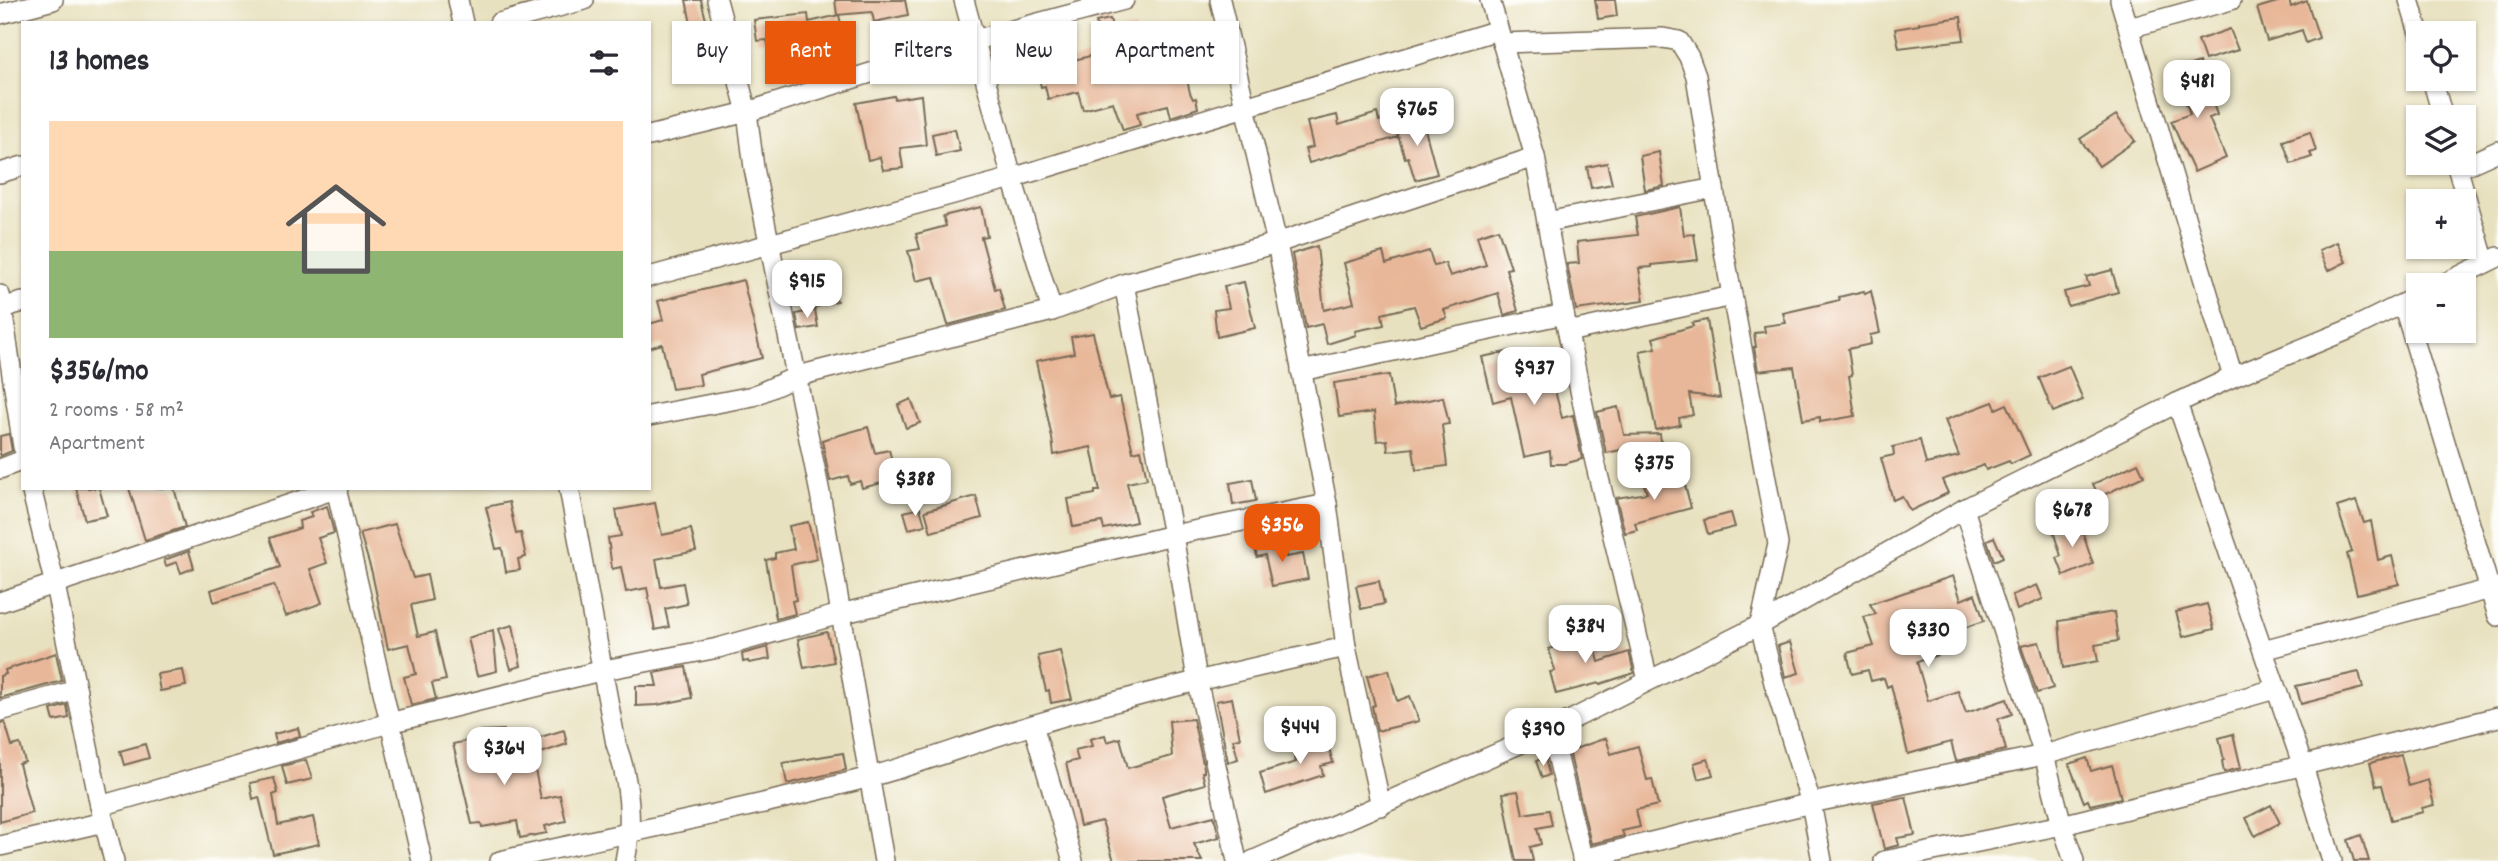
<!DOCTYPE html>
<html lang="en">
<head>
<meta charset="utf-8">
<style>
  body { margin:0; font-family:Dekko,sans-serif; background:#f2f2f3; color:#2b2b33; height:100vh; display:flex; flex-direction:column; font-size:26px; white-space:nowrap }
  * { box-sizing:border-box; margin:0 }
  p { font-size:23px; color:#7c7c81 }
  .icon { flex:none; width:38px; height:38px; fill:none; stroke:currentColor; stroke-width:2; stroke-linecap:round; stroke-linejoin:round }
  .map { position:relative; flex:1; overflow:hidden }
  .panel { position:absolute; left:21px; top:21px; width:630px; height:469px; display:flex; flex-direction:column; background:#fff; border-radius:0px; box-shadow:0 2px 5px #0004 }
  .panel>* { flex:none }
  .hud { position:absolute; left:672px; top:21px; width:665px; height:63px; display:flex; gap:14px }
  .fabs { position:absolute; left:2406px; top:21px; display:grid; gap:14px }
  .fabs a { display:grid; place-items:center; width:70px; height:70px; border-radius:0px; background:#fff; box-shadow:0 2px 5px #0004; font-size:35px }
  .price { position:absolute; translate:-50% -60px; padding:0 16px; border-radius:14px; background:#fff; color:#222; font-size:23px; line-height:46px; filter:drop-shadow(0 2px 4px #0008) }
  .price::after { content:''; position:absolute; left:50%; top:42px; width:21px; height:16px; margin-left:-10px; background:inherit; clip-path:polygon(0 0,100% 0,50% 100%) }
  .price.selected { background:#ea580c; color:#fff }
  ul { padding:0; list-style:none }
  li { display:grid; align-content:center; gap:14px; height:371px; padding:0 28px }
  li+li { border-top:2px solid #e1e1e2 }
  li span { display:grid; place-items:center; height:217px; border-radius:0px; color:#555 }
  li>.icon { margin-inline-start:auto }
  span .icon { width:126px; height:126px; fill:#fffc; stroke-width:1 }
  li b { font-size:30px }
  h2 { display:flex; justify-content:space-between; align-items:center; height:84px; padding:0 28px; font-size:30px }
  .chip { padding:0 24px; border-radius:0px; background:#fff; box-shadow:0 2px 5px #0004; font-size:24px; line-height:63px }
  .chip.selected { background:#ea580c; color:#fff }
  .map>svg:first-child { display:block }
</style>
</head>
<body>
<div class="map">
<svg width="2498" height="861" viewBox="0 0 2498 861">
  <rect width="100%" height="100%" fill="#fdfcf7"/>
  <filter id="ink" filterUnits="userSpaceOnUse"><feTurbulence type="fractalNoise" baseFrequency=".0143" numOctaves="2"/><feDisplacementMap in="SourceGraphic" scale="14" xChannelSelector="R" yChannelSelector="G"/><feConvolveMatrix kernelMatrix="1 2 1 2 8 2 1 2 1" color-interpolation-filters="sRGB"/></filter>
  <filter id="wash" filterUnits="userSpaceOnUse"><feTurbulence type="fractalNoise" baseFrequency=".00686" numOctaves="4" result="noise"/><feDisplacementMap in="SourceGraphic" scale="28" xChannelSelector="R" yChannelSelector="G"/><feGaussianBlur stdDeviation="1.57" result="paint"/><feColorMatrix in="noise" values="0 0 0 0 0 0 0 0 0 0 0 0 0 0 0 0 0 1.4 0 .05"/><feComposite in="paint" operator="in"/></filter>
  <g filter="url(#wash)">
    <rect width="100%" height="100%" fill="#e8e1bf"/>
    <g id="blocks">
      <g fill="#e8b799">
        <path d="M686,0h15l11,44 -16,4z"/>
        <path d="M835,0h70l3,15 -34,7 -2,-10 -35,3z"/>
        <path d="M1595,0h20l2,16 -19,3z"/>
        <path d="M2284,0h5l2,7 16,-6 12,37 -13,5 -4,-13 -35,11 -10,-33z"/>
        <path d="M808,14l1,8 30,-7 6,27 -6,1 4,26 -29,5 -3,-14 -38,5 -6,-25 -10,1 -3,-21z"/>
        <path d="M1961,17l3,23 -65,8 -4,-19 24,-4v-2z"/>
        <path d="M1110,19l4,14 21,-5 2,10 6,-1 7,28 10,-3 1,6 22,-5 7,30 3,6 3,-1 2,10 -27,9 -3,-12 -31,8 3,12 -17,5 -10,-28 -30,8 -5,-18 -30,7 -3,-13 -4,1 -9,-38 23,-5 6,19 42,-10 -7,-31z"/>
        <path d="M2230,29l8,21 -33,10 -7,-20z"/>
        <path d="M2199,62l18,53 -8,3 17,40 -32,14 -23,-51 19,-7 -16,-43z"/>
        <path d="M921,95l5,50 -26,3 3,20 -20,2 -3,-13 -12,3 -12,-57 38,-7 1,3z"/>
        <path d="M1377,113l2,8 13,-4 6,20 -89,26 -4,-14 8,-2 -6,-25 30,-7 2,10z"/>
        <path d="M2116,115l19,26 -36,25 -19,-27z"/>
        <path d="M1422,118l15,56 -22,6 -7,-23 -3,1 -10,-32z"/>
        <path d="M955,129l5,22 -24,5 -4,-22z"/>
        <path d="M2310,132l6,19 -6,2 2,4 -21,7 -8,-23z"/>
        <path d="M1659,152l5,34 -19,4 -5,-34z"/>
        <path d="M1607,163l5,21 -21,4 -4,-21z"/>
        <path d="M981,207l6,29 -6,1 14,52 4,-1 6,22 -57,15 -14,-48 -18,4 -8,-30 12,-2 -4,-15 30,-8 -3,-10z"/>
        <path d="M1680,207l4,28 10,-1 4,26 -46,5v2l-13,1 5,33 -68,9 -9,-46 12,-1 -2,-21 61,-7 -3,-18z"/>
        <path d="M1498,229l13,39 -5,1 12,42 -14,4 -6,-22 -54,17 3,8 -26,8 -7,-20 -32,8 2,11 -29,6 1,4 -29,9 -5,-20 -16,4 -14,-74 25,-8 7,64 30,-7 -10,-40 39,-11 3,12 43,-13 5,15 11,-3 5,13 36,-11 -9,-29z"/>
        <path d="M2337,242l9,20 -18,9 -9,-21z"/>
        <path d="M2112,270l6,22 -50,14 -4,-14 25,-6 -3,-9z"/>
        <path d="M829,273l8,28 -32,9 -7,-28z"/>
        <path d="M743,280l19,78 -63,16 2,11 -29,4 -10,-45 -13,4v-24l14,-4 -5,-19z"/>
        <path d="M1244,282l11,46 -38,9 -3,-27 15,-2 -5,-22z"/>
        <path d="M1864,291l1,3 6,-3 9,42 -10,2 1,9 -23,5 4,26 -3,1 6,40 -35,6v-5l-17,3 -9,-53 -36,4 -4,-24h2l-2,-14 11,-1 -1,-6 22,-3 -3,-10 57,-13 -1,-3z"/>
        <path d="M815,310l3,17 -19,3 -3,-16z"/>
        <path d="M1707,320l13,78 -31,-4 4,21 -14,3 1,7 -24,5 -16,-79 16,-3 -3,-10 40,-12 -1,-3z"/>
        <path d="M1093,333l16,66 11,-2 13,55 8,-2 6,29 -20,4 9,39 -32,7 -2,-7 -29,5 -5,-28 27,-5v-3h5l-9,-44 -37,8 -2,-17 -16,-77 38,-8 -3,-16z"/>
        <path d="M1511,351l4,17 32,-9 15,59 11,-3 9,44 -18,5h-13l-1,-13 -26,6 -13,-60 -18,5 -11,-45z"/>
        <path d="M2069,366l14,34 -30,12 -14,-34z"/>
        <path d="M1389,375l5,32 49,-10 6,27 -7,1 5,41 -31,4 -3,-22 -25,3 -1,-11 -10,1 -3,-29 -35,5 -5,-34z"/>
        <path d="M911,399l9,24 -14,5 -8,-23z"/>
        <path d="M1993,402l3,7 11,-5 23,51 -19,9 -2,-3 -23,9 -2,-5 -42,15 6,13 -38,18 -8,-15 -9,4 -12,-42 13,-3 -1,-8 27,-7 6,24 33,-8 -14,-36z"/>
        <path d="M1618,407l6,28 36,-1 1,8 -55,11 -9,-41z"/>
        <path d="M868,427l7,26 14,-3 8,29 -35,9 -2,-7 -10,3 -2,-8 -18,5 -8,-41z"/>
        <path d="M9,434l3,17 -12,5v-20z"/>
        <path d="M2138,463l6,13 -45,21 -6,-13z"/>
        <path d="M1682,474l9,34 -56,15 2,7 -12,3 -9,-35 31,-5 -3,-9z"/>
        <path d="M1252,479l4,22 -23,4 -3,-22z"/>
        <path d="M76,488h23l8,28 -22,4z"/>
        <path d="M129,488h45l11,39 -40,13z"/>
        <path d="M976,496l6,22 -51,14 -6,-21z"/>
        <path d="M2356,501l8,22 7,-2 7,39 14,-4 7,28 -42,10 -10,-40 5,-2 -15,-45z"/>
        <path d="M509,502l7,32 5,-1 5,24 -8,2 2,11 -14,2 -4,-24 -6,1 -10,-42z"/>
        <path d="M655,503l7,32 29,-6 5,22 -40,8 5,28 22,-4 4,21 -22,5 4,18 -14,3 -8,-42 -21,4 -5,-25 -9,2 -4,-31 13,-2 -5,-26z"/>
        <path d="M327,506l7,27 -16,5 9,25 -17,6 12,34 -36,13 -12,-31 -60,17 -3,-12 69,-23 -10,-29 30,-10 -1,-7 13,-4 -2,-5z"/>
        <path d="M920,508l5,17 -16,4 -5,-17z"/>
        <path d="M1731,513l4,14 -27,7 -4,-14z"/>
        <path d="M808,522l9,37 -26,6 5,35 -4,1 3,13 -19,5 -10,-59 9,-2v-5l19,-4 -5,-23z"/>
        <path d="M2079,522l14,42 -29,12 -7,-18 4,-2 -8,-25z"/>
        <path d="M395,524l18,54 14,-3 5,25 -21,5 7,31 17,-4 11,48 -14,3 4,16 -25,6 -7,-28 12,-3 -7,-30 -21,5 -16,-76 -12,-40z"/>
        <path d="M1994,537l9,20 -9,4 -7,-21z"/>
        <path d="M1269,539l3,12 12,-3 2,9 17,-3 5,25 -36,7 -7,-31 -8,2 -3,-14z"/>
        <path d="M189,551l5,17 -13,5 -4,-11 -11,4 -2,-6z"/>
        <path d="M1953,576l8,24 14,-6 9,27 -32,11 6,16 -41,14 11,39 30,-10 8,22 41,-14 5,15 -14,5 8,31 -50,11 -5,-19 -43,12 -17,-69 -4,2 -3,-9 -13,3 -3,-11 -16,4 -5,-21 27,-7 -10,-29 12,-3 -6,-10z"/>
        <path d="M1379,581l5,23 -23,5 -5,-23z"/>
        <path d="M2037,585l6,14 -26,11 -5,-15z"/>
        <path d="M2207,604l7,25 -31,8 -7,-25z"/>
        <path d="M2114,612l4,29 -23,4 3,16 -35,7 -4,-47z"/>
        <path d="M513,625l8,41 -10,3 -12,-40z"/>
        <path d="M493,630l4,41 -20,5 -9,-38z"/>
        <path d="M827,632l7,30 -30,6 -6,-29z"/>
        <path d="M1576,636l1,4 15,-4 7,26 30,-10 5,21 -34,11 -1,-1 -43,11 -6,-22 5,-1 -6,-22 10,-3 -1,-5z"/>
        <path d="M1790,642l9,31 -14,4 -7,-31z"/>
        <path d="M2039,642l14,46 -16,5 -16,-47z"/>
        <path d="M768,647l2,12 -21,4 -1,-2 -5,1 -1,-8z"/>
        <path d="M1060,651l12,48 -21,4 -2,-13 -3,1 -8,-35z"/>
        <path d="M56,653l6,28 -62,17v-22l6,-2 -1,-4z"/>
        <path d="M686,667l6,31 -35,7 -21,1v-20h21l-3,-13z"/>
        <path d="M183,670l3,16 -26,5 -3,-17z"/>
        <path d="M1389,670l8,31 13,-5 9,25 -42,10 -5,-25 3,-1 -8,-29z"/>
        <path d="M2359,672l4,16 -62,16 -5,-18z"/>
        <path d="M1232,698l8,40 -7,1 5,20 -10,3 -12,-61z"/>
        <path d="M67,705l2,13 -15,3 -3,-11z"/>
        <path d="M1193,719l11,49v4h-2l3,12 -43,12 9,31 43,-11 5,21 -25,7 8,17h-88l-12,-40 -22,5 -14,-63 12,-3 -3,-10 17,-4 -2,-7 15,-4 2,7 13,-4 8,30 44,-12 -3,-35z"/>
        <path d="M5,722l7,24 8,-2 5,18 -6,2 13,49 -32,9v-99z"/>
        <path d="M298,728l2,8 -24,7 -2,-9z"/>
        <path d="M504,730l3,35 26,-5 8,39 19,-4 6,26 -21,5 2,7 -27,5 -3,-17 -35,6 -1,-4 -9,1 -19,-80 28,-6v-7z"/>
        <path d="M564,730l3,14 -29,10 -4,-15z"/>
        <path d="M2233,734l8,34 -17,4 -2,-11 2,-1 -5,-22z"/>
        <path d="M1326,736l7,27 -12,3 2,9 -57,19 -6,-21 36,-11 -5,-17z"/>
        <path d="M1606,738l5,16 27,-8 9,34 5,-1 6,26 -22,5 4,17 -18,4 2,5 -33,8 -22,-93z"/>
        <path d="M145,744l4,14 -25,7 -4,-14z"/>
        <path d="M843,753l3,17 -59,14 -4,-21z"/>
        <path d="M2401,755l8,31 19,-6 6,25 -12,3 1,4 -32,8 -9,-35 -6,1 -6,-23z"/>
        <path d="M1545,758l4,17 -7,3 -6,-17z"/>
        <path d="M2087,758l4,13 21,-6 9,33 -31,7 -2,-5 -4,2 -15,-38z"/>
        <path d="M1708,759l5,16 -15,4 -4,-16z"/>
        <path d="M306,760l6,19 -25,6 -5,-19z"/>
        <path d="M274,778l4,15 -5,2 5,30 35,-8 6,27 -46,10 -14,-57 -6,2 -3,-16z"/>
        <path d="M1518,791l5,23 26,-4 3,15 -15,3 4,16 -11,3 3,14h-17l-5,-24 -8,-44z"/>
        <path d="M1906,797l9,38 -18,3 2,7 -15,4 -11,-46z"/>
        <path d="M2271,805l9,18 -25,13 -9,-18z"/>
        <path d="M2361,835l8,26h-15l-6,-21z"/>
      </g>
    </g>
  </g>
  <g filter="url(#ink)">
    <use href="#blocks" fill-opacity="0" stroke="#786a56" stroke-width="2"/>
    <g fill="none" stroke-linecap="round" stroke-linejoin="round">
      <g stroke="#786a56" stroke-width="22">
        <g id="street">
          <path d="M458,0l5,23"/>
          <path d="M717,0l30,112 7,56 66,325 64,368"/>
          <path d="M964,0l48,178 40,133"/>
          <path d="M1220,0l57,243 50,261 19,143 35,159"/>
          <path d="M1490,0l45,157 29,157 31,148 53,218"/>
          <path d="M2120,0l113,377"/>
          <path d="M2409,0l10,33"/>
          <path d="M0,14l53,-14"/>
          <path d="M499,23l85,-23"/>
          <path d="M2129,28l102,-28"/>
          <path d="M1502,43l161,-5 16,3 10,16 7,19 27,170 55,298 -18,81 14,58 37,120 11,58"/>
          <path d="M2432,79l11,38"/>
          <path d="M649,136l98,-24 228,-72 149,-40"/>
          <path d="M2456,163l29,100"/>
          <path d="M2458,169l40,-18"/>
          <path d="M0,173l23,-7"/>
          <path d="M1547,222l167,-34"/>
          <path d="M649,277l363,-99 486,-148"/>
          <path d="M1124,284l49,251 24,144 40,182"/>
          <path d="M2441,285l57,-28"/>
          <path d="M0,295l23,152"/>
          <path d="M2403,304l95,312"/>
          <path d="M0,308l23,-6"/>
          <path d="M1568,332l164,-36"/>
          <path d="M1301,371l263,-57"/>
          <path d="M2177,403l126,363 29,95"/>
          <path d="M649,416l104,-20 45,-20 254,-65 72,-27 153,-41 258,-86"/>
          <path d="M0,469l23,-9"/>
          <path d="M31,488l24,97 45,221 14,55"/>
          <path d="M336,488l86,373"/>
          <path d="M569,488l47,256c14,38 17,77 9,117"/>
          <path d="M1964,509l80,246 18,70 12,36"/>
          <path d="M0,602l338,-114"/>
          <path d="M2263,650l235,-63"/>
          <path d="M0,711l77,-21"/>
          <path d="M1033,725l40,136"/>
          <path d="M1551,730l32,131"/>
          <path d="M100,806l289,-83 215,-53 114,-22 122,-34 333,-79 154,-31"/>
          <path d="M0,846l104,-24"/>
          <path d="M1582,859l229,-56 233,-48 231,-66"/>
          <path d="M500,861c122,-28 245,-51 366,-83 57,-15 111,-37 167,-53 103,-31 208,-55 313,-78"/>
          <path d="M1252,861l299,-131 209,-105 204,-116 213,-106 56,-26 122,-50 63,-31"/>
          <path d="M1884,861l178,-36 436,-108"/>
        </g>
      </g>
      <use href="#street" stroke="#fff" stroke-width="19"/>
    </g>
  </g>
</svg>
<div class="fabs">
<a><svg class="icon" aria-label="locate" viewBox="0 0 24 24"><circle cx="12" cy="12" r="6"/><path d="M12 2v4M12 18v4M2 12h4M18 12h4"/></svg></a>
<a><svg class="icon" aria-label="layers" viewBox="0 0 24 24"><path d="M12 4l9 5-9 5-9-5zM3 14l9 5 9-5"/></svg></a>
<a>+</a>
<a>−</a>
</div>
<b class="price" style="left:2197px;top:120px">$481</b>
<b class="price" style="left:1417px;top:148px">$765</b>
<b class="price" style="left:807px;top:320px">$915</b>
<b class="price" style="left:1534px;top:407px">$937</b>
<b class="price" style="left:1654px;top:502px">$375</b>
<b class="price" style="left:915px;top:518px">$388</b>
<b class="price" style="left:2072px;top:549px">$678</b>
<b class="price selected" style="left:1282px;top:564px">$356</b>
<b class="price" style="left:1585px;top:665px">$384</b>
<b class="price" style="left:1928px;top:669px">$330</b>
<b class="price" style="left:1300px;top:766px">$444</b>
<b class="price" style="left:1543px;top:768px">$390</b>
<b class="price" style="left:504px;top:787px">$364</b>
<div class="hud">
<a class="chip">Buy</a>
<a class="chip selected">Rent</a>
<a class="chip">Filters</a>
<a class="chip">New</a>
<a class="chip">Apartment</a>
</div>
<section class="panel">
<h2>13 homes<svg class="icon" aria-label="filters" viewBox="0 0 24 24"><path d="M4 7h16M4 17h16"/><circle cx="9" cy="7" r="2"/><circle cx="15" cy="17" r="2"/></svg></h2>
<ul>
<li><span style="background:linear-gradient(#ffd9b3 60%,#8fb573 0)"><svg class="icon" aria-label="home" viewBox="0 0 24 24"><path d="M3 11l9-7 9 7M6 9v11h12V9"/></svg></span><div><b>$356/mo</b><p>2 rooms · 58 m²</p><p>Apartment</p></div></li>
</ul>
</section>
</div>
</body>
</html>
